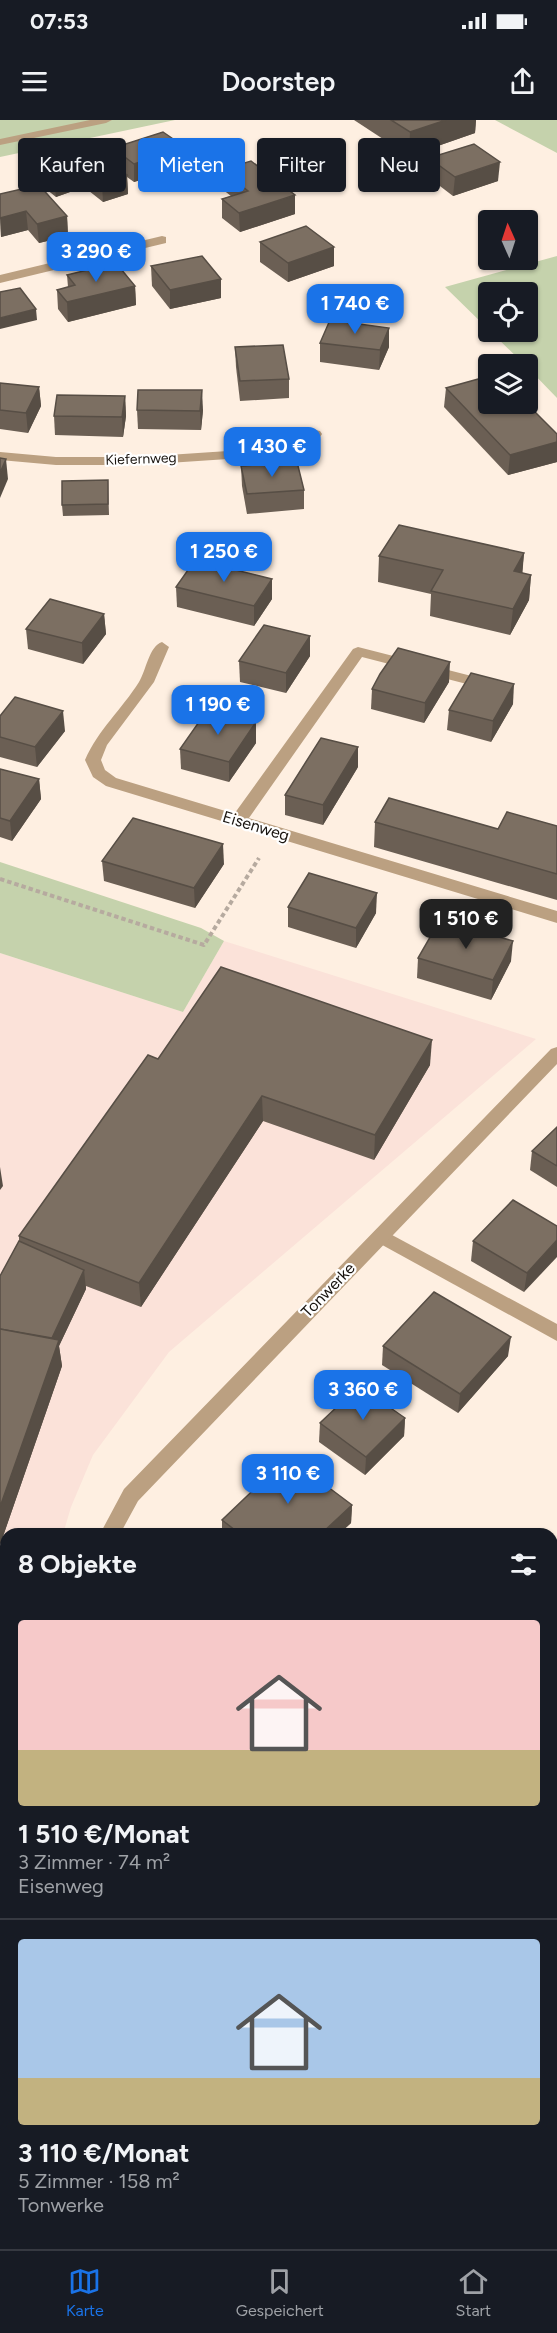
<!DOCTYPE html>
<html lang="de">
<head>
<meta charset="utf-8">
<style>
  body { margin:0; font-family:Figtree,sans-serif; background:#242831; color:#f1f3f6; height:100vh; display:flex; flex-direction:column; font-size:22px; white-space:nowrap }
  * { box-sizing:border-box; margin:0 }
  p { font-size:20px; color:#9ea1a6 }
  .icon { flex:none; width:33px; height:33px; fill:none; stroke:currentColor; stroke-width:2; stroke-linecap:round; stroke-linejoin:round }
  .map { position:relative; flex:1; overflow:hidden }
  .sheet { position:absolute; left:0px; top:1408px; width:558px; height:722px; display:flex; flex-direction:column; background:#171b24; border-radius:18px 18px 0 0; box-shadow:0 2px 4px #0004 }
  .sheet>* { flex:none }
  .top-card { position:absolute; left:18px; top:18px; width:522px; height:54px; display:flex; gap:12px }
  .needle { width:39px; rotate:357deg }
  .buttons { position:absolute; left:478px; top:90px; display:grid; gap:12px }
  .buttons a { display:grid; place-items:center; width:60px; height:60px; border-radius:6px; background:#171b24; box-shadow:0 2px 4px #0004; font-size:30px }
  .price { position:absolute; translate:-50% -51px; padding:0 14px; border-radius:12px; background:#1a73e8; color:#fff; font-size:20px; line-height:39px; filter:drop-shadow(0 2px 3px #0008) }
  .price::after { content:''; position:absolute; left:50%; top:36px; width:18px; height:14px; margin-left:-9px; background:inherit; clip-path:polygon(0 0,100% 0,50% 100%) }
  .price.on { background:#222; color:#fff }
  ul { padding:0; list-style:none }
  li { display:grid; align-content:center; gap:12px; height:318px; padding:0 18px }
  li+li { border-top:2px solid #363941 }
  li span { display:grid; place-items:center; height:186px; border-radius:6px; color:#555 }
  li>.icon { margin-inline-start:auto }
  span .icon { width:108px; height:108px; fill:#fffc; stroke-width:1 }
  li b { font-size:26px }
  h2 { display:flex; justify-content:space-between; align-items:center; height:72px; padding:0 18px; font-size:26px }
  .tag { padding:0 21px; border-radius:6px; background:#171b24; box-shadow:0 2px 4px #0004; font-size:21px; line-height:54px }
  .tag.on { background:#1a73e8; color:#fff }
  .status { display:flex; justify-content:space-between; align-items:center; height:42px; padding:0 30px; background:#171b24; direction:ltr }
  .status svg { height:16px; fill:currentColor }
  header { display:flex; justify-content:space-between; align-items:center; height:78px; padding:0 18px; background:#171b24; font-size:27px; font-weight:600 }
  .menu { display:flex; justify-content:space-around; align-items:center; height:84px; border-top:2px solid #363941; background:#171b24; font-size:16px; color:#9ea1a6 }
  .menu a { display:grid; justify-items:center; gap:3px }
  .menu .on { color:#1a73e8 }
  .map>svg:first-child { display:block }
</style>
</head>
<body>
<div class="status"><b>07:53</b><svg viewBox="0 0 49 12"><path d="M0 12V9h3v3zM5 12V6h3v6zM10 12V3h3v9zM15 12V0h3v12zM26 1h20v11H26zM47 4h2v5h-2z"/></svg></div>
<header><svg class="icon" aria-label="menu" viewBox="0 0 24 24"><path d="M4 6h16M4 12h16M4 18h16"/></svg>Doorstep<svg class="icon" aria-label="share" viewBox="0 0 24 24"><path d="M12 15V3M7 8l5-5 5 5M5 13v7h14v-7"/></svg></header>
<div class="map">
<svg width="557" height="2129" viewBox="0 0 557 2129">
  <rect width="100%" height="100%" fill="#feefe1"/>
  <path fill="#fbe2d9" d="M224,821l312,98 -367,313 -76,103 -22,52 -8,27h-57v206l-6,22v-809l183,59z"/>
  <g fill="#c5d2ac">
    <path d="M0,0h175l-175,37z"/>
    <path d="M495,0h62v33z"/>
    <path d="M557,136v142l-29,-30v-4h-4l-33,-32h37v-40h-39v38l-44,-43z"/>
    <path d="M0,742l201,66 23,13 -41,71 -183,-59z"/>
  </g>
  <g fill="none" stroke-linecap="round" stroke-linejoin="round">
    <path stroke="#b6aa9f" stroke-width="4" stroke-dasharray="4.5 3" stroke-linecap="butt" d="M0,759l204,66 55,-87"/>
    <g fill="#bba081" fill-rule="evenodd">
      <path d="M358,527l137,35 2,3 -7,5 -128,-33 -118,168h-12l-2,-4 2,-4 121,-168z"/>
      <path d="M381,1109l176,95v17l-182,-100 -3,-5 3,-5z"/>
    </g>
    <g fill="#bba081" fill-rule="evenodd">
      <path d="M162,116l4,1v6l-166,40v-8z"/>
      <path d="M315,310l5,1 2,3 -2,3 -92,22 -90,6h-82l-56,-5v-8l56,5h82l90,-6z"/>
      <path d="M162,522l7,5 -15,35 -47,63 -6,15 4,10 11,8 441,133v12l-451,-137 -13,-9 -8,-17c13,-30 37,-51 54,-78 7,-11 10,-36 23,-40z"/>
      <path d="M557,927v17l-419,437 -18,33h-20l24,-45 427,-440z"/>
      <path d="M6,1711v40l-6,3v-40z"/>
      <path d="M557,2088v29l-5,2v-29z"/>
      <path d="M552,2123v1l-2,5h-26l2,-5z"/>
    </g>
    <path fill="#bba081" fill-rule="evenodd" d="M90,0h22l-6,3 -106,22v-6z"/>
  </g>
  <g fill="#6b5f54">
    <path d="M354,0h122l-1,13 -66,23z"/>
    <path d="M163,12l36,43 -24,8 -13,-10 -28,9 -7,-5 1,17 -25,8 -19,-15 -28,10 -15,-12 -1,-19 74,-1 -1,-17z"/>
    <path d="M429,38l69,23 -45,15 -25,-19z"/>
    <path d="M221,50l74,44 -55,18 -18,-14v-19l9,-3 -9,-7z"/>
    <path d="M0,74l67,22 1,20 -29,7 -11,-13 -27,7z"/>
    <path d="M260,122l74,24 -46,16 -28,-20z"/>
    <path d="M151,146l70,13v19l-51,11 -18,-23z"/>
    <path d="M67,155l68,11 1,19 -68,17 -10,-13 -1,-19 11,-3z"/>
    <path d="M389,208v19l-10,23 -59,-8v-19z"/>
    <path d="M235,227l54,32v19l-49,3 -4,-34z"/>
    <path d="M0,263l39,4 2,19 -13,27 -28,-4z"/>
    <path d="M446,268l111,46v28l-49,13 -64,-68z"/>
    <path d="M125,276l1,20 -3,21 -68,-2 -1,-19z"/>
    <path d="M137,290h66l-2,20 -63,-1z"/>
    <path d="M241,346l63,24v19l-57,5 -5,-28z"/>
    <path d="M108,360l1,35 -46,1 -1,-11z"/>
    <path d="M524,433l-2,20 9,2 -2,25 -19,35 -80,-19 1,-22 -53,-12 1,-26z"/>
    <path d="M176,467l96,12 -18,27 -77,-19z"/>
    <path d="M104,494l2,20 -23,30 -55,-15 -2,-20z"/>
    <path d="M310,516v20l-24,37 -46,-11 -1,-21z"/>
    <path d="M449,562l-25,41 -53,-14 1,-20z"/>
    <path d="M513,584l-22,38 -44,-12 2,-20z"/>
    <path d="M0,596l65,15 -28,36 -37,-10z"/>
    <path d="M256,602v21l-27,39 -48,-13 -1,-20z"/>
    <path d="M358,647l-35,58 -38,-10v-20z"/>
    <path d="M0,649l39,10 2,20 -29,42 -12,-4z"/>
    <path d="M375,702l123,7 59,-3v74l-183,-53z"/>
    <path d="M102,741l122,3 -29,44 -91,-27z"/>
    <path d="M288,787l88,6 -20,35 -68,-21z"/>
    <path d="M418,838l93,3 -20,39 -74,-22z"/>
    <path d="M158,939l272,6 -56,95 -111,-39 -122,186 -55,-21v3l-27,57 3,20 -62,179v-269l19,-35v-5z"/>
    <path d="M557,1007v60l-27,-17 2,-19z"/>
    <path d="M557,1106l-33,66 -53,-31 2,-20z"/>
    <path d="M383,1226l125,10 -50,57 -76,-48z"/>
    <path d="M405,1298l-1,18 -39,39 -46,-33 1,-19z"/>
    <path d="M352,1385l-1,18 -12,11h-117v-14z"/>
    <path d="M552,1770l5,3v123l-5,-4z"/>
    <path d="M275,2124h167l-2,5h-159z"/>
  </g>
  <g fill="#574e45">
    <path d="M446,0h30l-1,13 -66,23 1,-24z"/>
    <path d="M161,35l1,18 -28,9v-18z"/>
    <path d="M198,36l1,19 -24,8 -1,-19z"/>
    <path d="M500,42l-2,19 -45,15 2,-19z"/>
    <path d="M83,48l1,19 -28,10 -2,-19z"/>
    <path d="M127,55l1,19 -25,8 -1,-19z"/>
    <path d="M295,75v19l-55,18 -1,-19z"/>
    <path d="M26,91l2,19 -27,7 -1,-19z"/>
    <path d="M67,96l1,20 -29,7 -2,-19z"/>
    <path d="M334,127v19l-46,16v-19z"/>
    <path d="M221,159v19l-51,11v-19z"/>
    <path d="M135,166l1,19 -68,17 -1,-20z"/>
    <path d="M36,189l1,11 -37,9v-11z"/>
    <path d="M389,208v19l-10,23 1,-20z"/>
    <path d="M39,267l2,19 -13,27 -2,-20z"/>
    <path d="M202,270l1,20 -2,20 -1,-19z"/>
    <path d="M125,276l1,20 -3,21 -1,-20z"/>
    <path d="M557,322v20l-49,13 2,-20z"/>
    <path d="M6,339l2,20 -8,19v-25z"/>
    <path d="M524,433l-2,25 -8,-7z"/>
    <path d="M531,455l-2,25 -19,35 3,-26z"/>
    <path d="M272,459v20l-18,27v-20z"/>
    <path d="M104,494l2,20 -23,30 -1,-21z"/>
    <path d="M310,516v20l-24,37v-20z"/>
    <path d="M450,542l-1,20 -25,41 1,-20z"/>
    <path d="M514,564l-1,20 -22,38 2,-21z"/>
    <path d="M63,591l2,20 -28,36 -2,-20z"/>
    <path d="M256,602v21l-27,39v-20z"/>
    <path d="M358,627v20l-35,58v-20z"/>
    <path d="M39,659l2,20 -29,42 -2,-20z"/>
    <path d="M223,724l1,20 -29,44 -1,-20z"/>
    <path d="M377,773l-1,20 -20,35v-20z"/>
    <path d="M513,821l-2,20 -20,39 2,-20z"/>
    <path d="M432,920l-2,25 -56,95 1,-25z"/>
    <path d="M262,976l1,25 -122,186 -2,-24z"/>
    <path d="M0,1047l3,19 -3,4z"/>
    <path d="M557,1120v17l-33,35 3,-19z"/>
    <path d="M84,1150l2,19 -27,57 3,20 -62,179v-38l48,-162z"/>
    <path d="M511,1217l-3,19 -50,57 2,-19z"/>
    <path d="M405,1298l-1,18 -39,39 1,-18z"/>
    <path d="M352,1385l-1,18 -12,11h-18z"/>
    <path d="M557,1541v13l-5,7v-14z"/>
    <path d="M437,2124h5v3l-2,2h-7z"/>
  </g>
  <g fill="#7c6f62" stroke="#574e45" stroke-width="1.5">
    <path d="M391,0h55l-36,12z"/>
    <path d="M163,12l35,24 -24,8 -13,-9 -27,9 -21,-16z"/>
    <path d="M474,24l26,18 -45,15 -26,-19z"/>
    <path d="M93,29l34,26 -25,8 -19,-15 -29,10 -14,-12z"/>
    <path d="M251,41l44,34 -56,18 -17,-14 26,-8 -27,-21z"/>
    <path d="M39,65l28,31 -30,8 -11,-13 -26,7v-24z"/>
    <path d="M306,106l28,21 -46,16 -28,-21z"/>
    <path d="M202,136l19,23 -51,11 -19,-24z"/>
    <path d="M116,143l19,23 -68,16 -10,-12 18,-5 -8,-10z"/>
    <path d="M20,168l16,21 -36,9v-26z"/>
    <path d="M330,200l59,8 -9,22 -60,-7z"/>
    <path d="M283,225l6,34 -49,2 -5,-34z"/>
    <path d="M489,256v28h38l30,30v8l-47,13 -64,-67z"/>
    <path d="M0,263l39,4 -13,26 -26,-3z"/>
    <path d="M138,270h64l-2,21 -63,-1z"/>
    <path d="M57,275l68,1 -3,21 -68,-1z"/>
    <path d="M0,338l6,1 -6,14z"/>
    <path d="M297,342l7,28 -57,4 -6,-28z"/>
    <path d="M108,360v24l-46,1v-24z"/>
    <path d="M399,405l125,28 -10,18 17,4 -18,34 -82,-18 12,-21 -64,-14z"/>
    <path d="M195,440l77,19 -18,27 -78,-19z"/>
    <path d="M50,479l54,15 -22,29 -56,-14z"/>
    <path d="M264,505l46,11 -24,37 -47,-12z"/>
    <path d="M398,528l52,14 -25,41 -53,-14 8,-15z"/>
    <path d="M471,553l43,11 -21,37 -44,-11z"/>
    <path d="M15,577l48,14 -28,36 -35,-10v-21z"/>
    <path d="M208,589l48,13 -27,40 -49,-13z"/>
    <path d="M321,618l37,9 -35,58 -38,-10z"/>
    <path d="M0,649l39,10 -29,42 -10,-3z"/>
    <path d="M389,678l109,31 9,-17 50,14v48l-182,-52z"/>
    <path d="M133,698l90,26 -29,44 -92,-27z"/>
    <path d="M309,753l68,20 -21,35 -68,-21z"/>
    <path d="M440,800l73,21 -20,39 -75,-22z"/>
    <path d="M221,847l211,73 -57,95 -113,-39 -123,187 -120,-47 129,-181 10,4z"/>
    <path d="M557,1007v39l-25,-15z"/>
    <path d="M513,1080l44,26v14l-30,33 -54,-32z"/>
    <path d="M19,1121l65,29 -32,68 -52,-9v-53z"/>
    <path d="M434,1172l77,45 -51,57 -77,-48z"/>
    <path d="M0,1209l59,11 -59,167z"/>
    <path d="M359,1266l46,32 -39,39 -46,-34z"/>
    <path d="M288,1337l64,48 -31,29h-81l-18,-14z"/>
    <path d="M557,1453v88l-5,6v-87z"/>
    <path d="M552,1770l5,3v105l-5,-3z"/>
    <path d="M290,2124h147l-4,5h-137z"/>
  </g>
  <g text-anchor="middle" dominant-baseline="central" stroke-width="4.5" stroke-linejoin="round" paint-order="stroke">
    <g font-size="14" fill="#19140f" stroke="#fff">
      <text transform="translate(141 339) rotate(-2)">Kiefernweg</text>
    </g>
    <g font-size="16" fill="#19140f" stroke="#fff">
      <text transform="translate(256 706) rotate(17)">Eisenweg</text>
      <text transform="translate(328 1170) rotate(-46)">Tonwerke</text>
    </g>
  </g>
</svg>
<div class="buttons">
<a><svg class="needle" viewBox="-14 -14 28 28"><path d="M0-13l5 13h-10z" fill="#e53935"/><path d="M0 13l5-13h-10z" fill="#9ea1a6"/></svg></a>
<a><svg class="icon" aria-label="locate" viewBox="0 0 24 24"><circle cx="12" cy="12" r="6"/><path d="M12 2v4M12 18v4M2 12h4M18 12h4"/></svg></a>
<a><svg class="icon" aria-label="layers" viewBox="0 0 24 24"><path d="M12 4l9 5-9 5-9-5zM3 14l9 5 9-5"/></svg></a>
</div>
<b class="price" style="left:96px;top:163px">3 290 €</b>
<b class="price" style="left:355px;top:215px">1 740 €</b>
<b class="price" style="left:272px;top:358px">1 430 €</b>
<b class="price" style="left:224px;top:463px">1 250 €</b>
<b class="price" style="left:218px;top:616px">1 190 €</b>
<b class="price on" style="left:466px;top:830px">1 510 €</b>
<b class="price" style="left:363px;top:1301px">3 360 €</b>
<b class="price" style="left:288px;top:1385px">3 110 €</b>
<div class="top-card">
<a class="tag">Kaufen</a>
<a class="tag on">Mieten</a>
<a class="tag">Filter</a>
<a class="tag">Neu</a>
</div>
<section class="sheet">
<h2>8 Objekte<svg class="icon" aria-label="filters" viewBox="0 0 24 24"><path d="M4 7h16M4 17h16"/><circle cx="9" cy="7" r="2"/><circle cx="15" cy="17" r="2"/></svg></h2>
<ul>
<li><span style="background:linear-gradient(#f6c9c9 70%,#c2b280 0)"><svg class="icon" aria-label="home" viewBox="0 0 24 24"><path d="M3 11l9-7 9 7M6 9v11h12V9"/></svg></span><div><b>1 510 €/Monat</b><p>3 Zimmer · 74 m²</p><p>Eisenweg</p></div></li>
<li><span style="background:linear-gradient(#a9c7e8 75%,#c2b280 0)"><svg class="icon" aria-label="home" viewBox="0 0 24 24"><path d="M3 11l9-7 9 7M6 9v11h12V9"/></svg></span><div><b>3 110 €/Monat</b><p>5 Zimmer · 158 m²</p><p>Tonwerke</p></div></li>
</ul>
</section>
</div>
<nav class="menu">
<a class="on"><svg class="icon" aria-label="map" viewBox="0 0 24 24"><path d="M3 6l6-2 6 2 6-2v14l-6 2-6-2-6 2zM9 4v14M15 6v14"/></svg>Karte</a>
<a><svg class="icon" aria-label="saved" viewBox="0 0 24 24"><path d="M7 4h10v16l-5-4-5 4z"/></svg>Gespeichert</a>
<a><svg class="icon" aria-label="home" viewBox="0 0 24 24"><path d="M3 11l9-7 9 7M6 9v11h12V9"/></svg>Start</a>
</nav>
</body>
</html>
